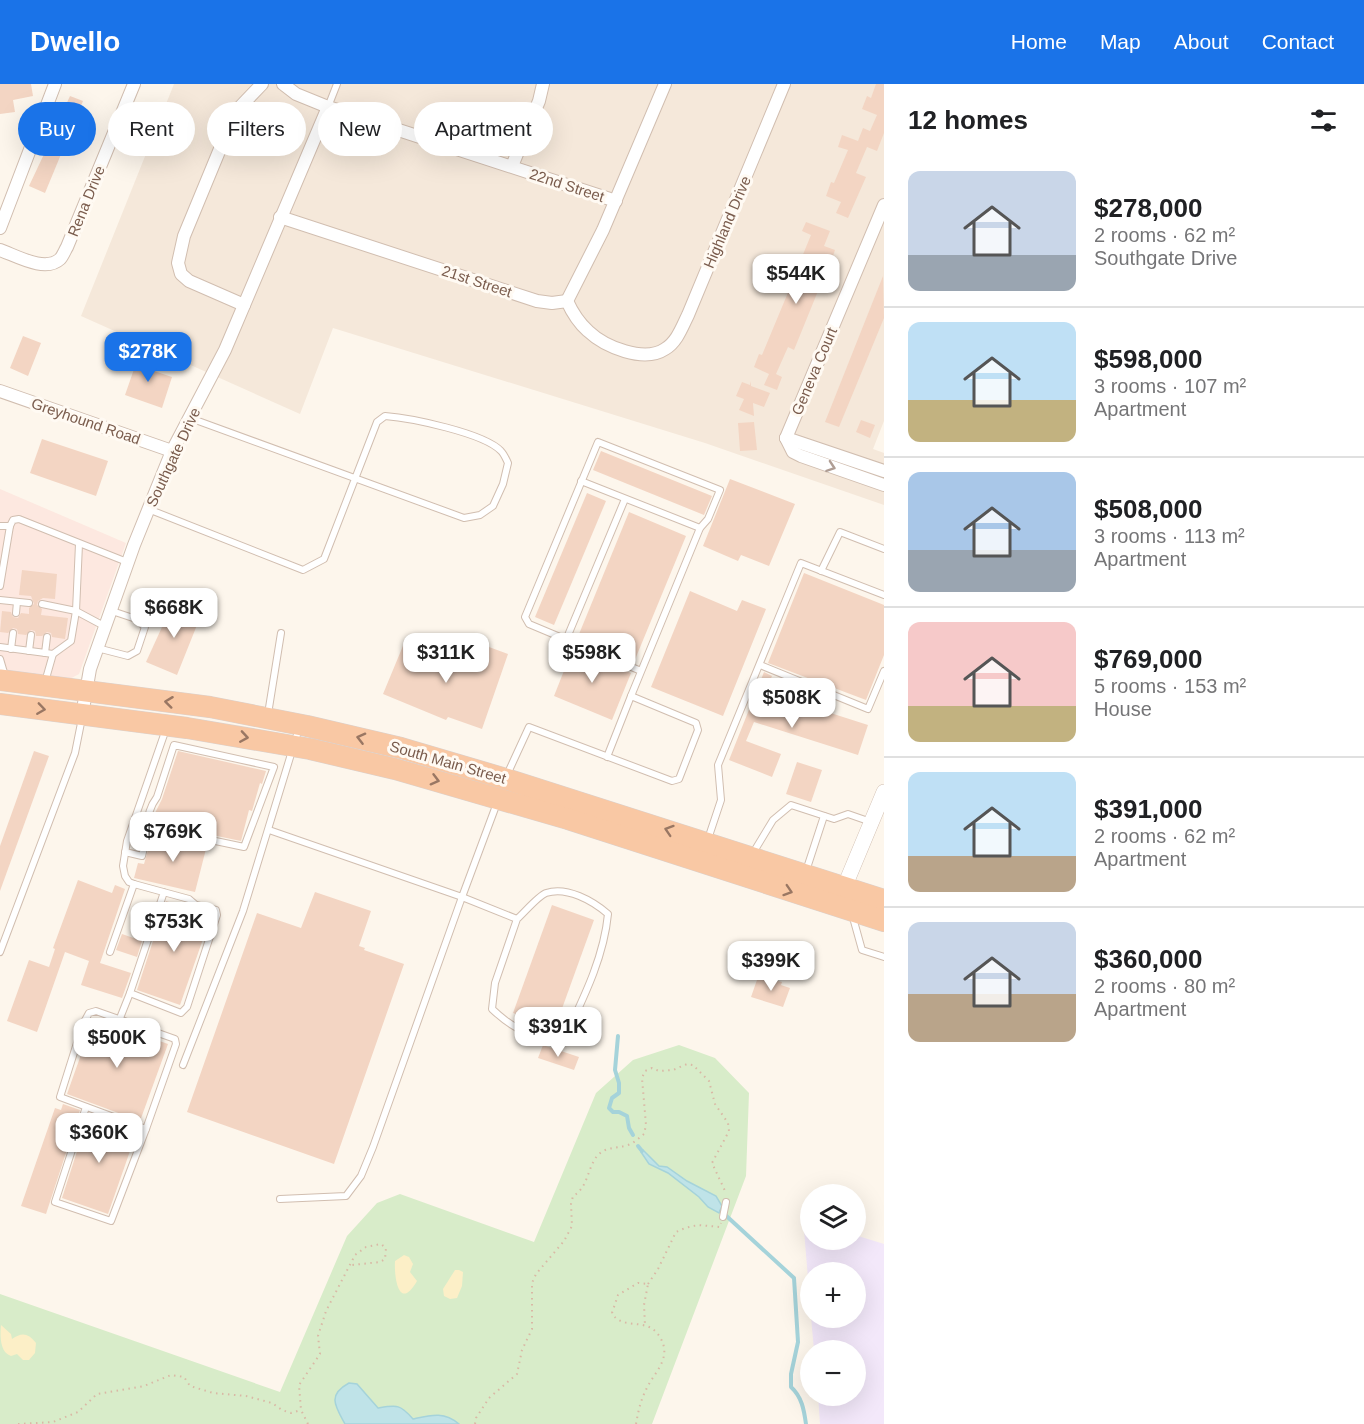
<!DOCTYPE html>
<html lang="en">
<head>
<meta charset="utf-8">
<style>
  body { margin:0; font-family:Arial,sans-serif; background:#f6f6f6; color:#202124; height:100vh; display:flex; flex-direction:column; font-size:22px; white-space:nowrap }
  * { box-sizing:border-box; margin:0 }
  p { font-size:20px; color:#757577 }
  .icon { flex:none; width:33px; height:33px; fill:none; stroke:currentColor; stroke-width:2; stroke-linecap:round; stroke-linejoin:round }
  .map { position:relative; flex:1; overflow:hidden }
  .drawer { display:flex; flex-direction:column; background:#fff; width:480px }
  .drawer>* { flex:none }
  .hud { position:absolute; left:18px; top:18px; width:570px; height:54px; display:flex; gap:12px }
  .buttons { position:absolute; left:800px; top:1100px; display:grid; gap:12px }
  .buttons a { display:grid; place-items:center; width:66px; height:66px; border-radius:50%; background:#fff; box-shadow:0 6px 24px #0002; font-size:30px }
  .price { position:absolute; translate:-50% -51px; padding:0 14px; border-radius:12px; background:#fff; color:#222; font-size:20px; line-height:39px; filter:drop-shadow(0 2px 3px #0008) }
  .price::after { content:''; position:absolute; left:50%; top:36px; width:18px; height:14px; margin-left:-9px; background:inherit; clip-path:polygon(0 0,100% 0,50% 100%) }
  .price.selected { background:#1a73e8; color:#fff }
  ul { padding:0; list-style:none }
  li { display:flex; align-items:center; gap:18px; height:150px; padding:0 24px }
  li+li { border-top:2px solid #e0e0e0 }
  li span { display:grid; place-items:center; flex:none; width:168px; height:120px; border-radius:12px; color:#555 }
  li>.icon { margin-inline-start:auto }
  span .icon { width:72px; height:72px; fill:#fffc; stroke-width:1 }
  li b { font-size:26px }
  h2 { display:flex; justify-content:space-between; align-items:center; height:72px; padding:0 24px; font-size:26px }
  .pill { padding:0 21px; border-radius:27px; background:#fff; box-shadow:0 6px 24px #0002; font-size:21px; line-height:54px }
  .pill.selected { background:#1a73e8; color:#fff }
  header { display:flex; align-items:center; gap:36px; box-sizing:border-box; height:84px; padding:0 30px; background:#1a73e8; color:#fff }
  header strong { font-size:28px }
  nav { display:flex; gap:33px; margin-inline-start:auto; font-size:21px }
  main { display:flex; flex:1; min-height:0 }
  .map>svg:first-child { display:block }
</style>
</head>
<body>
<header>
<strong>Dwello</strong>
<nav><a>Home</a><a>Map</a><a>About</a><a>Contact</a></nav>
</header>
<main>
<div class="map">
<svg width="884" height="1340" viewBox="0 0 884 1340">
  <rect width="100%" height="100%" fill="#fdf6ec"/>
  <path fill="#f5e8da" d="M174,0h710v337l-11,28 11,4v52l-179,-62 -372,-115 -33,86 -219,-98z"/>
  <path fill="#fde8e0" d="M0,405l126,54 -47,131 -11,6 -68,-11z"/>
  <path fill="#f3e8fa" d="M803,1134l7,3v18h45v-4l29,9v180h-64l-2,-29h37v-45h-41l-3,-33h44v-45h-45v30z"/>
  <path fill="#d8ecc9" d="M679,961l36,13 34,35 -3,83 -94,248h-652v-130l280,98 67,-156 30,-33 23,-9 134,48 62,-149 37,-33z"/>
  <g fill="#fcefc7">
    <path d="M404,1171l5,2 4,7 -3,8 7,9c-18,31 -23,-3 -22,-20z"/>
    <path d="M455,1186h4l4,2 -1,14 -5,12 -7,1 -6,-3 -1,-7z"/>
    <path d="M1,1241l10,9 1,5c10,-7 16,-6 24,4l-1,10 -6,7h-6l-6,-6 -6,2c-11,-4 -11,-19 -10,-31z"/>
  </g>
  <g fill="#bfe3e8" stroke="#a5d3da" stroke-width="1.5">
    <path d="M643,1066l16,16 8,1 20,14 29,15 6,10 -3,7 -11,-6 -9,-10 -31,-24 -19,-9 -8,-12z"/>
    <path d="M349,1299l8,1 21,24c19,-3 22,-4 35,11 18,-4 31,-8 46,5h-114c-10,-18 -18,-29 4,-41z"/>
  </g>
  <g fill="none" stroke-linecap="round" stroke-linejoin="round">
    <g stroke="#a5d3da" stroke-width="4">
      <path d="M618,952l-3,34 4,13v10l-7,5 -3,10 4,4h6l8,4 2,12 4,7"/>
      <path d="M638,1062l4,5"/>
      <path d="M721,1127l73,67 4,64 -7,32v13c11,10 13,23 15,37"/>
    </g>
  </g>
  <g fill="#f3d5c3">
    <path d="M0,0h31l2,12 -20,4 2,12 -15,2z"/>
    <path d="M876,0h8v49l-7,18 -10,-4 -11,26 10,4 -18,41 -12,-5 5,-11 -15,-6 5,-14 3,1 14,-33 -10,-3 4,-12 16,6 5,-13 7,3 7,-16 -15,-6 5,-13 4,2z"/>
    <path d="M70,12l13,5 -38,92 -16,-7 25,-53 -2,-1 10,-26 3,1z"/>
    <path d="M806,138l24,9 -6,15 11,4 -4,12 -6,-3 -6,14 -6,16 5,2 -24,59 -6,-3 -12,27 6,3 -5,13 -13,-5 5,-11 -15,-7 5,-13 3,1 30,-72h-3l6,-15 2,1 14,-34 -9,-4z"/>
    <path d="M883,192l1,42 -45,109 -14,-5z"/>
    <path d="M23,252l18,7 -13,33 -18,-8z"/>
    <path d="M140,268l13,4 -5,13 24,8 -10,31 -37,-13z"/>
    <path d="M751,297v5l19,7 -6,14 -11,-4 1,13 -15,-6 5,-11 -8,-3 6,-14 8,3z"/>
    <path d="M861,336l14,5 -5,13 -14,-6z"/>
    <path d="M754,338l3,28 -17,1 -2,-28z"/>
    <path d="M42,355l66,22 -12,35 -66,-23z"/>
    <path d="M601,367l111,45 -8,19 -111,-45z"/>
    <path d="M730,395l65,25 -26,62 -28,-11 -3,6 -35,-15z"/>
    <path d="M587,409l19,8 -52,124 -19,-8z"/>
    <path d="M629,428l57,24 -52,126 -57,-23z"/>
    <path d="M22,486l35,4 -2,25 -12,-1 -5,3 -1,4 5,4 -1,6 27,3 -3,21 -13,-2 -1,-4 -4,-1 -5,4h-6l-1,-5 -4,-1 -5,5 -8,-1 -1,-5 -4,-1 -5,5 -8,-1 2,-21 9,1 2,5 5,1 3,-5 8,1v-6l5,-4 -3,-8 -12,-1z"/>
    <path d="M804,489l80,32v50l-18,45 -98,-37z"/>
    <path d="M690,507l47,20 5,-11 24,9 -43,107 -72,-29z"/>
    <path d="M173,519l28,12 -24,60 -31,-13z"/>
    <path d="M405,557l75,31 9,-25 19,7 -26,75 -34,-12 -2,3 -63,-26z"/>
    <path d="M573,564l58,25 -19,47 -58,-24z"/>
    <path d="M764,588l8,4 -7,16 103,33 -10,30 -104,-33 -8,19 35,13 -9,23 -43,-17z"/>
    <path d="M34,667l15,5 -49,135v-45z"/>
    <path d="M178,667l88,20 -4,13 -2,-1 -8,28 -3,-1 -8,31 -87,-18 1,-10 7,-14z"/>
    <path d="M797,678l25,8 -11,32 -25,-8z"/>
    <path d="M153,749l54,12 -12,47 -61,-14 4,-15 6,1z"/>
    <path d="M78,796l34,13 3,-8 10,4 -25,74 31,10 -9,25 -41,-13 8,-24 -24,-9 -28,80 -30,-11 22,-61 20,7 6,-18 -2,-1z"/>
    <path d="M315,808l56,19 -12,35 6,2 -1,2 40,14 -70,200 -147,-52 70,-199 44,15z"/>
    <path d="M166,817l45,15 -31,89 -43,-15z"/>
    <path d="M552,821l42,15 -39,108 -42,-15z"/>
    <path d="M122,850l20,7 -5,16 -21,-7z"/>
    <path d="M758,893l24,5 -1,3 9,3 -7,19 -32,-10z"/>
    <path d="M94,934l74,26 -28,77 -73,-27z"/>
    <path d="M543,961l36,12 -5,13 -36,-12z"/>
    <path d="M63,1020l17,6 -34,104 -25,-8 34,-98 6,2z"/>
    <path d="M89,1030l48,17 -29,83 -46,-16z"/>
  </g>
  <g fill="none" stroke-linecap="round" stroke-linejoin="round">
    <g stroke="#d1beb0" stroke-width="8">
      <g id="service">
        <path d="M328,23l9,-23"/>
        <path d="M581,397l119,47"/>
        <path d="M148,425l155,61 21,-11 53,-137 8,-6c26,2 99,17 116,35 3,3 5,8 7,12l-5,21 -10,22 -13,9 -16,3 -274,-100"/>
        <path d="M0,442h10"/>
        <path d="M821,487l19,-39 44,17"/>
        <path d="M0,502l10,-60 3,-6 6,-1 108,43"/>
        <path d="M0,516l29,3"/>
        <path d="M42,520l34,7 28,15"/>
        <path d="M16,529l1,-11"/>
        <path d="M566,556l59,-141"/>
        <path d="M0,563l53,7"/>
        <path d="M97,564l31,8 9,-5 8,-24 -9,-8 -27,-9"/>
        <path d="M11,565l2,-16"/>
        <path d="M29,567l2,-16"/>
        <path d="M45,569l2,-16"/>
        <path d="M0,575l5,17"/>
        <path d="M760,581l108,44 16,-38"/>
        <path d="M45,598l8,-28 18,-13 5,-30 3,-67"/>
        <path d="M631,612l69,-168 8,-9 12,-29 -122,-48 -73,175 4,7 112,47"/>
        <path d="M268,630l13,-81"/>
        <path d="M506,693l23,-50 143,54 7,-2 19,-49 -2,-7 -65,-27 -24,61"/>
        <path d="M269,746l193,67 35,-94"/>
        <path d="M708,755l13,-39 -3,-35 83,-202 83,32"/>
        <path d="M125,768l17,4 7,-29 95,20 30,-80 -100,-22 -17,52c-6,8 -11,20 -8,30"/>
        <path d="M753,769l20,-33 18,-15 43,14 14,-5 23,8"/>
        <path d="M806,787l18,-55"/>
        <path d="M164,808l-34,101 51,20 6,-6 30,-92 -1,-5 -20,-5 -7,-6 -55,-15 -5,-2 -4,-6 -2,-10 4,-25 39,-112"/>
        <path d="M852,830l10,36 22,7"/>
        <path d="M0,868l75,-199 7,-35"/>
        <path d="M110,868l24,-68"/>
        <path d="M96,927l79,28 1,5 -30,85 -86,-32 23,-73 6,-11z"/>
        <path d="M120,934l10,-25"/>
        <path d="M183,981l60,-154 56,-183"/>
        <path d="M86,1023l-31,95 56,19 35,-92"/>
        <path d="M280,1115l66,-3 15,-20 12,-29 89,-250 55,22 -22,64 -3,26c20,19 47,36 75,24 18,-38 37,-77 41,-119 -15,-13 -41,-28 -62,-21 -8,3 -22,20 -29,26"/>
        <path d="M723,1133l3,-15"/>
      </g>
    </g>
    <g stroke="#d1beb0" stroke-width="14">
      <g id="minor">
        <path d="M283,0l13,10 32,13 288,94"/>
        <path d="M512,82l27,-65 4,-17"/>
        <path d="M280,133l257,84 15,2 15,-2"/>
        <path d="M0,144l55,-144"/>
        <path d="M0,166c15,5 45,23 60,9 3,-3 5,-9 7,-12l67,-163"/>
        <path d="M567,217c5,11 12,22 21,30 17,16 56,32 77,18 12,-7 17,-22 23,-34l96,-231"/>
        <path d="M567,217l36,-71 62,-146"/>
        <path d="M244,221l-55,-24 -8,-7 -3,-11 6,-27 43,-104 13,-25 22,-23"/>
        <path d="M0,307l172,60"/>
        <path d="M786,354l98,-233"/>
        <path d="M786,354l7,14 8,4 83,29"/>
        <path d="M786,354l98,33"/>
        <path d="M82,631l8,-46 44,-124 38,-94 53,-101 103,-243"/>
      </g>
    </g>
    <g stroke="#d1beb0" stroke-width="16">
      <path id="tertiary" d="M841,811l43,-103"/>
    </g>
    <g stroke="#dad1cd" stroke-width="22">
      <g id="trunk">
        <path d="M0,596l210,27 97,19 94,22 105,31 378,121"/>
        <path d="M0,620l187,24 123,21 85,20 173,50 316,102"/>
      </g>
    </g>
    <g stroke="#d9b8a5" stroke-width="2" stroke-dasharray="1.5 4.5" stroke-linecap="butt">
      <path d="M648,1200l10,-15 18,-37 9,-4 13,-3 22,2 1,-4"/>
      <path d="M18,1340l35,-2 25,-10 19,-18 47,-8 27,-11 13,2 6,9 23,7 33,3 26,7 10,7 9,3 10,-3"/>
      <path d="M308,1340l-7,-14 -2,-25 21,-31 -2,-18 8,-25 29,-56 11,-8 15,-3 5,4 -1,11 -5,3 -28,3"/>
      <path d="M475,1340l1,-6 13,-20 28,-24 5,-24 10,-21v-46l4,-9 28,-33 8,-15 -1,-22 2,-8c15,-8 14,-27 24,-40 9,-10 19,-7 31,-11 6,-2 11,-7 16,-11l2,-9 -4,-47 3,-7 7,-3 7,3 14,-1 14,-6 6,1 16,16 6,23 13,19 1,8 -17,32 14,30"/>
      <path d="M636,1340c2,-11 4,-22 9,-32 8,-20 31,-35 12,-59 -12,-15 -36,-3 -45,-20l6,-18 20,-12 10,1 -4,21 1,20"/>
    </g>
    <use href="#service" stroke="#fff" stroke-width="6"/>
    <use href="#minor" stroke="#fff" stroke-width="12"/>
    <use href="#tertiary" stroke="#fff" stroke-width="15"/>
    <use href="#trunk" stroke="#f9c8a4" stroke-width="21"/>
  </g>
  <defs><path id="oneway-chevron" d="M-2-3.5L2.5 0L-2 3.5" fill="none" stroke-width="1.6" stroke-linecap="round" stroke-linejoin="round" transform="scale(1.5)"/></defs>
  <use stroke="#af9d94" href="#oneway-chevron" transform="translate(831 383) rotate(19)"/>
  <g stroke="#9a7763">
    <use href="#oneway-chevron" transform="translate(169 618) rotate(-173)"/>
    <use href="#oneway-chevron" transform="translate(41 625) rotate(8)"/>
    <use href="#oneway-chevron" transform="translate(244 653) rotate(9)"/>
    <use href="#oneway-chevron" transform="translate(361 654) rotate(-166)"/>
    <use href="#oneway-chevron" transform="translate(435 696) rotate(15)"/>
    <use href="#oneway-chevron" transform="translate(669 746) rotate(-162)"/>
    <use href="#oneway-chevron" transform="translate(788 807) rotate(18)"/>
  </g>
  <g text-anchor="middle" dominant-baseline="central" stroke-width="6" stroke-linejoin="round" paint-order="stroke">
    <g font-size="15" fill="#7a5c4d" stroke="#fffaf3">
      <text transform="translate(567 101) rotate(18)">22nd Street</text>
      <text transform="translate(86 117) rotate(-68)">Rena Drive</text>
      <text transform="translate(727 138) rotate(-67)">Highland Drive</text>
      <text transform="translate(477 197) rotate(18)">21st Street</text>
      <text transform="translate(814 287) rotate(-67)">Geneva Court</text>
      <text transform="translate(86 337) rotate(19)">Greyhound Road</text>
      <text transform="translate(173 373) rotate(-65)">Southgate Drive</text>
      <text transform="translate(448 678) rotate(16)">South Main Street</text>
    </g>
  </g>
</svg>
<div class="buttons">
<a><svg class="icon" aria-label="layers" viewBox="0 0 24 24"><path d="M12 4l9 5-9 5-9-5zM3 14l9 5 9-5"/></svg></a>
<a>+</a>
<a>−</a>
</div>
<b class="price" style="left:796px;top:221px">$544K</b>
<b class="price selected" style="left:148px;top:299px">$278K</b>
<b class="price" style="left:174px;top:555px">$668K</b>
<b class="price" style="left:446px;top:600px">$311K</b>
<b class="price" style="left:592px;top:600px">$598K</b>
<b class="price" style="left:792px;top:645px">$508K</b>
<b class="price" style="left:173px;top:779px">$769K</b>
<b class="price" style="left:174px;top:869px">$753K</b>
<b class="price" style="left:771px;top:908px">$399K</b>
<b class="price" style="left:558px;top:974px">$391K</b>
<b class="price" style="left:117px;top:985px">$500K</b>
<b class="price" style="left:99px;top:1080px">$360K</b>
<div class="hud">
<a class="pill selected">Buy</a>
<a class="pill">Rent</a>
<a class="pill">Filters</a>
<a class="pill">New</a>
<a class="pill">Apartment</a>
</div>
</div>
<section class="drawer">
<h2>12 homes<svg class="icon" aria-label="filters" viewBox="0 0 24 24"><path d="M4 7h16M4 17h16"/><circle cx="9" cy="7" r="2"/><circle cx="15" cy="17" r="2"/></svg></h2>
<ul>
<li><span style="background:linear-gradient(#c9d6e8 70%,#9aa5b1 0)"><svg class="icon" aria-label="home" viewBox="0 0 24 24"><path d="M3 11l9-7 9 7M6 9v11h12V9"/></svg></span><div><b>$278,000</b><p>2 rooms · 62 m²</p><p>Southgate Drive</p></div></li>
<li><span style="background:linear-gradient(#bfe0f5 65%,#c2b280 0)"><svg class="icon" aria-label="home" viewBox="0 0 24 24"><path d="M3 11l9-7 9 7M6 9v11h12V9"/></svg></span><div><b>$598,000</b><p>3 rooms · 107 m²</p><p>Apartment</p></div></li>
<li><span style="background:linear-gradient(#a9c7e8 65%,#9aa5b1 0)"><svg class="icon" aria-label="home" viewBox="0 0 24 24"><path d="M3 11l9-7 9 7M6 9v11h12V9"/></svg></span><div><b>$508,000</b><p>3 rooms · 113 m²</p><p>Apartment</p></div></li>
<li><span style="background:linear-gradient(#f6c9c9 70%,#c2b280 0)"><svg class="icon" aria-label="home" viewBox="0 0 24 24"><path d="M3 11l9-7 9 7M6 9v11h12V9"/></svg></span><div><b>$769,000</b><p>5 rooms · 153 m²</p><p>House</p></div></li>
<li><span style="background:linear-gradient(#bfe0f5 70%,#b9a48a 0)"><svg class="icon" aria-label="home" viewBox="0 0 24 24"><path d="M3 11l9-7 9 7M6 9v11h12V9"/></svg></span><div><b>$391,000</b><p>2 rooms · 62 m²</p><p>Apartment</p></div></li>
<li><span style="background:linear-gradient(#c9d6e8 60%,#b9a48a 0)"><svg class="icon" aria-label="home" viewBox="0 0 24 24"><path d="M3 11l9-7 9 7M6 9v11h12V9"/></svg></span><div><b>$360,000</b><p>2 rooms · 80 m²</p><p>Apartment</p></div></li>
</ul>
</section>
</main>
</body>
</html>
